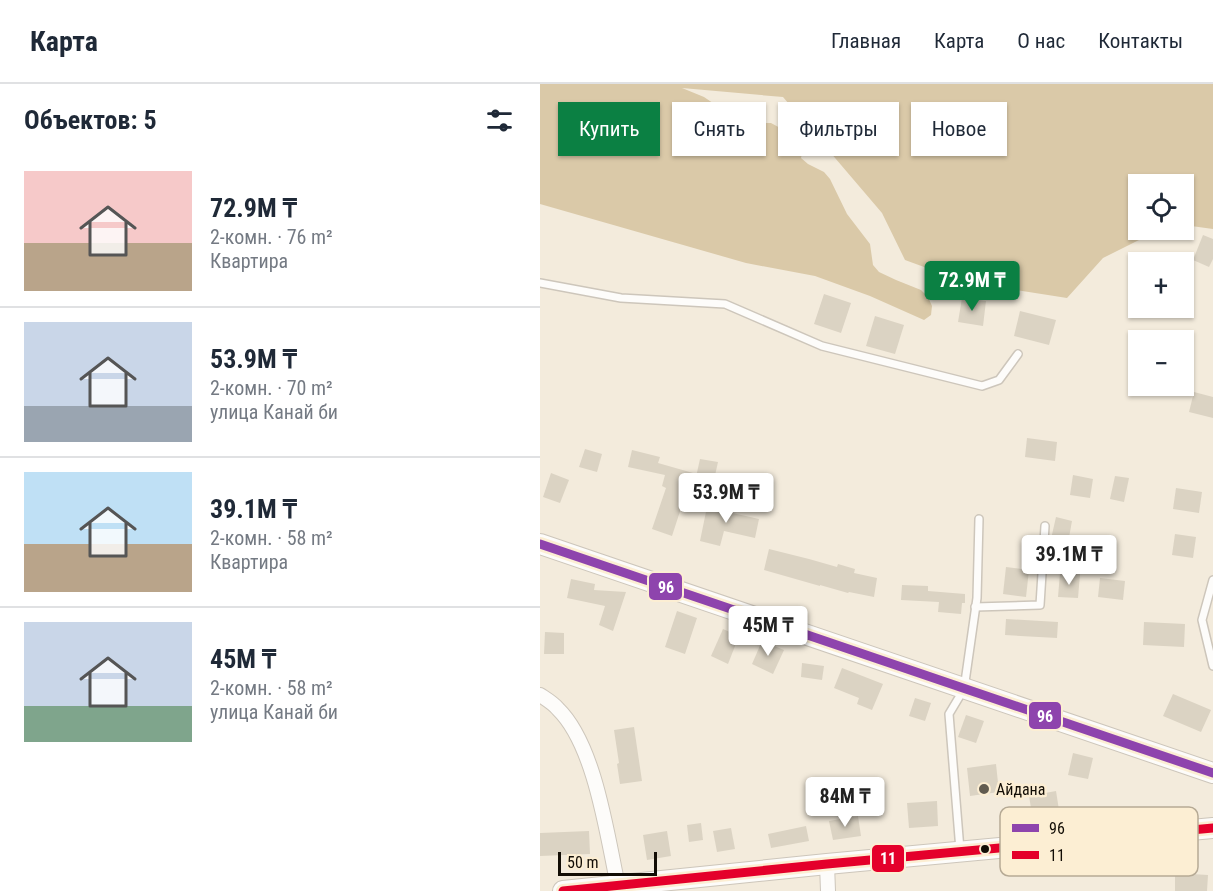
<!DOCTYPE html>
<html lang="ru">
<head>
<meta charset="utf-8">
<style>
  body { margin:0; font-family:"Roboto Condensed",sans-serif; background:#f2f2f3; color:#1f2937; height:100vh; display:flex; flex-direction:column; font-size:22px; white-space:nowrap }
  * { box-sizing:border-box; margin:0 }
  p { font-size:20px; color:#747a83 }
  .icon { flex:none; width:33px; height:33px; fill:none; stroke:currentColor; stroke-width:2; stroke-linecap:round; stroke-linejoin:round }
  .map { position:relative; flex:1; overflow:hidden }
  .side { display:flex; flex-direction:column; background:#fff; width:540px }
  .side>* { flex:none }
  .banner { position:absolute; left:18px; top:18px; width:564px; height:54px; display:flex; gap:12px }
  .fabs { position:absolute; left:588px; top:90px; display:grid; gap:12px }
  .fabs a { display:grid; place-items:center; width:66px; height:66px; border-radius:0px; background:#fff; box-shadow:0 2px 4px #0004; font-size:30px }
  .scale { position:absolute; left:18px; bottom:15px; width:99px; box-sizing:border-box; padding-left:6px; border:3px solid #120d05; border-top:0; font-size:16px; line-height:21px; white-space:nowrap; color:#120d05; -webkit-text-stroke:4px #fceed3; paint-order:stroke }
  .price { position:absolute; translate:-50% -51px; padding:0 14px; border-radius:6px; background:#fff; color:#222; font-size:20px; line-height:39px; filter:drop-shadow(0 2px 3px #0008) }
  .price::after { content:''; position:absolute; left:50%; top:36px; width:18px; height:14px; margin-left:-9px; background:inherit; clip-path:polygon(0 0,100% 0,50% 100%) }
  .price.on { background:#0b8043; color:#fff }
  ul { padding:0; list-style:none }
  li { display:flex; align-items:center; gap:18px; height:150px; padding:0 24px }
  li+li { border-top:2px solid #e0e1e3 }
  li span { display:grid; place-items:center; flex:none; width:168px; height:120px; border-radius:0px; color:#555 }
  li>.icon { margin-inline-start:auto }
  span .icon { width:72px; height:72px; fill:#fffc; stroke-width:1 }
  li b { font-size:26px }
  h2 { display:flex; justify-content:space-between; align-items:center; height:72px; padding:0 24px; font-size:26px }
  .pill { padding:0 21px; border-radius:0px; background:#fff; box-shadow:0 2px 4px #0004; font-size:21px; line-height:54px }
  .pill.on { background:#0b8043; color:#fff }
  header { display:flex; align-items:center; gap:36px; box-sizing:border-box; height:84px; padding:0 30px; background:#fff; border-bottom:2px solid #e0e1e3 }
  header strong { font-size:28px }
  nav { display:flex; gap:33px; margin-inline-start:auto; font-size:21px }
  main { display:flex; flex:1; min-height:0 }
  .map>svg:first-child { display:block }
</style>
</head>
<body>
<header>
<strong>Карта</strong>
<nav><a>Главная</a><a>Карта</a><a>О нас</a><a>Контакты</a></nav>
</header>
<main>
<section class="side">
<h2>Объектов: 5<svg class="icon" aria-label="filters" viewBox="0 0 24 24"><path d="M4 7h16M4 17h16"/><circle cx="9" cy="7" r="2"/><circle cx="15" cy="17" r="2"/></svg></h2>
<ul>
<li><span style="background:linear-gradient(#f6c9c9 60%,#b9a48a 0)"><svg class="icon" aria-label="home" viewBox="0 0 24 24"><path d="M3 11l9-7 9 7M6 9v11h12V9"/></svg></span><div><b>72.9M ₸</b><p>2-комн. · 76 m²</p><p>Квартира</p></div></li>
<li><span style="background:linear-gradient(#c9d6e8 70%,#9aa5b1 0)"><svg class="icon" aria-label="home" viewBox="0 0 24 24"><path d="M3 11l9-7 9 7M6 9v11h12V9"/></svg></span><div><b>53.9M ₸</b><p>2-комн. · 70 m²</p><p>улица Канай би</p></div></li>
<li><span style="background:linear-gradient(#bfe0f5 60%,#b9a48a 0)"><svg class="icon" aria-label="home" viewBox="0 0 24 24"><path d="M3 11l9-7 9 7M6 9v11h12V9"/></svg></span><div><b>39.1M ₸</b><p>2-комн. · 58 m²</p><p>Квартира</p></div></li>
<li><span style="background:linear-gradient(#c9d6e8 70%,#7fa58c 0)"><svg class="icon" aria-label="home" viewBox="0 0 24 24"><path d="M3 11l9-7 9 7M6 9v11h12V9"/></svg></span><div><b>45M ₸</b><p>2-комн. · 58 m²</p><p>улица Канай би</p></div></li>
</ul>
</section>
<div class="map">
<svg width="673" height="807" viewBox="0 0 673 807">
  <rect width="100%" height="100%" fill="#f3ebdc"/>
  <path fill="#dac9a8" d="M0,0h673v145l-29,-4v-41h-46v46h21l-56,28 -36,40 -102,-16 -60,-22 -23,-47 -99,-116 -101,-9 22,9 31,21 18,5h18l11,6 9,-1 8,5 6,7 -4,18 7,6 16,8 6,7 17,35 23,30 3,21 6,7 17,8 25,10 7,7 4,9 -1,9 -7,5 -54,-24 -55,-20 -69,-13 -206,-59z"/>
  <g fill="#dbd3c3">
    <path d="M663,151l10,4v20l-4,8 -16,-7z"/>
    <path d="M284,210l27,9 -10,30 -27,-9z"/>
    <path d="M422,214l24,3 -3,25 -25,-4z"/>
    <path d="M480,227l36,9 -7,25 -35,-9z"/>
    <path d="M335,232l29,9 -9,29 -29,-8z"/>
    <path d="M654,308l19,5v21l-24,-6z"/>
    <path d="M487,354l30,4 -2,19 -30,-4z"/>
    <path d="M45,365l17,5 -5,18 -18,-5z"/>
    <path d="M92,366l28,7 -2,6 35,10 -6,21 -1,-1 -14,43 -20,-7 14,-41 -4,-2 3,-11 -37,-8z"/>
    <path d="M160,375l18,3 -4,18 -18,-3z"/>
    <path d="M11,389l18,7 -9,23 -17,-6z"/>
    <path d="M533,391l20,4 -3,19 -20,-3z"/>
    <path d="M575,392l14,2 -5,24 -14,-3z"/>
    <path d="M636,404l26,4 -3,21 -26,-4z"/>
    <path d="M168,418l21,4 -1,6 31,7 -4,19 -31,-7 -4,15 -20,-5z"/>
    <path d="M516,433l16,4 -4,22 -17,-4z"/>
    <path d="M635,450l21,3 -3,21 -21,-3z"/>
    <path d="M229,465l40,10 28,8 1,-3 17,5 -1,4 23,5 -3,19 -25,-5 -1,1 -28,-8v1l-56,-16z"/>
    <path d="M466,483l23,3 -3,27 -23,-3z"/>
    <path d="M520,489l20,1 -2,24 -20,-1z"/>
    <path d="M560,494l25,3 -2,19 -25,-3z"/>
    <path d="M31,495l24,5 -1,6 32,2 -13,39 -14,-6 6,-19 -38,-8z"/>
    <path d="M362,501l26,1v5l37,3v9h-3l-1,11 -23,-2 1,-10 -38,-2z"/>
    <path d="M137,527l20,7 -12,36 -20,-7z"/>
    <path d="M466,535l52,3 -1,16 -52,-3z"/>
    <path d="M604,538l41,2 -1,23 -41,-2z"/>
    <path d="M183,545l16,7 -11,28 -17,-8z"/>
    <path d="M5,548l19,1v21h-20z"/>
    <path d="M222,557l22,9 -11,24 -21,-10z"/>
    <path d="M262,579l22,3 -2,14 -21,-3z"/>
    <path d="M302,584l41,16 -11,26 -15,-6 2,-6 -25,-10z"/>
    <path d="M633,610l38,16 -10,22 -38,-16z"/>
    <path d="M375,614l16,5 -6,18 -16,-5z"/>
    <path d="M426,631l18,6 -8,22 -18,-6z"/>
    <path d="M94,643l8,54 -22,3 -3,-20 2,-1 -5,-33z"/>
    <path d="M533,669l20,5 -5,21 -20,-4z"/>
    <path d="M456,680l3,28 -29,4 -3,-28z"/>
    <path d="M516,707l3,19 -27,4 -3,-18z"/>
    <path d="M397,717l1,25 -29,2 -2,-25z"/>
    <path d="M318,732l3,20 -28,4 -4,-19z"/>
    <path d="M161,739l2,17 -14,2 -2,-17z"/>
    <path d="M266,742l3,15 -38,7 -3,-14z"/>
    <path d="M191,744l4,21 -18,3 -4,-21z"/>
    <path d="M49,747l1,23 -50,2v-23z"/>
    <path d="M127,747l4,25 -24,4 -4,-25z"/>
    <path d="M635,789l33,2 -1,16h-32z"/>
  </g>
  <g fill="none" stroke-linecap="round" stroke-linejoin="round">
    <g stroke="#cdc6bb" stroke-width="10">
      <g id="lane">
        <path d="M0,199l81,15 104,6 97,42 160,40 17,-6 19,-26"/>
        <path d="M673,496l-11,40 11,46"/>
        <path d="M435,523l65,-2 5,-79"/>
        <path d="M420,766l-11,-136 15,-25 13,-91 2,-79"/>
      </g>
    </g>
    <g stroke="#cdc6bb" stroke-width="16">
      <g id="street">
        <path d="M0,611c6,4 13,8 18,14 37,36 49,126 60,177"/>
        <path d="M287,780l1,27"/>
      </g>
    </g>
    <g stroke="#cdc6bb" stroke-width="22">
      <g id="secondary">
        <path d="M0,460l673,229"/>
        <path d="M23,807l264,-27 386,-36"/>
      </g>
    </g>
    <use href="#lane" stroke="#fdfcfa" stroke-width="7"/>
    <use href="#street" stroke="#fdfcfa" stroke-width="14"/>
    <use href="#secondary" stroke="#fdfcfa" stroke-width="20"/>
    <g stroke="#fceed3" stroke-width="14">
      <path id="bus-1" d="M0,460l673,229"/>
    </g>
    <g stroke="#fceed3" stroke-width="14">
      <path id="bus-2" d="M23,807l264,-27 386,-36"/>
    </g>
    <use href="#bus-1" stroke="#8e44ad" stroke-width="9"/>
    <use href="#bus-2" stroke="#e4002b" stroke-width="9"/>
  </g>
  <circle fill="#615b50" stroke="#fceed3" stroke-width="2" cx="444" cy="705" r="6"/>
  <circle fill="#120d05" stroke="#fceed3" stroke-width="2" cx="445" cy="765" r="5"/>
  <g text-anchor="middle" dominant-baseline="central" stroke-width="5" stroke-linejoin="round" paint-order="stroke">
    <g font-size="16" fill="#120d05" stroke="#fceed3" text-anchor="start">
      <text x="456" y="705">Айдана</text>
    </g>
  </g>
  <rect x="460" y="723" width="198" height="69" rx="9" fill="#fceed3" stroke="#b6aa95" stroke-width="1.5"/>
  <rect x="472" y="740" width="27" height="8" fill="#8e44ad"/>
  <rect x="472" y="767" width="27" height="8" fill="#e4002b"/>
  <g font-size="16" fill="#120d05">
    <text x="509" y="750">96</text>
    <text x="509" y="777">11</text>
  </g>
  <g stroke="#fceed3" stroke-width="2">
    <rect x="108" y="488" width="35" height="29" rx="6" fill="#8e44ad"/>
    <rect x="488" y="617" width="34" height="29" rx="6" fill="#8e44ad"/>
    <rect x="331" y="760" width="34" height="29" rx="6" fill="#e4002b"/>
  </g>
  <g font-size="16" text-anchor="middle" font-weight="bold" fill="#fff">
    <text x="126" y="509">96</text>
    <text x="505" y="638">96</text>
    <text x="348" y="780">11</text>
  </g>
</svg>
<div class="fabs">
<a><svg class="icon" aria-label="locate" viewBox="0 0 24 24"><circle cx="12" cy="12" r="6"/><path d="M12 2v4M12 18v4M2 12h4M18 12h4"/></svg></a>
<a>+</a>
<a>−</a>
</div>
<div class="scale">50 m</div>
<b class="price on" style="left:432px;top:228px">72.9M ₸</b>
<b class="price" style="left:186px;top:440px">53.9M ₸</b>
<b class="price" style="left:529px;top:502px">39.1M ₸</b>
<b class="price" style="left:228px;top:573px">45M ₸</b>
<b class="price" style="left:305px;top:744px">84M ₸</b>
<div class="banner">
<a class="pill on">Купить</a>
<a class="pill">Снять</a>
<a class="pill">Фильтры</a>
<a class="pill">Новое</a>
</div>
</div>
</main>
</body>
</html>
